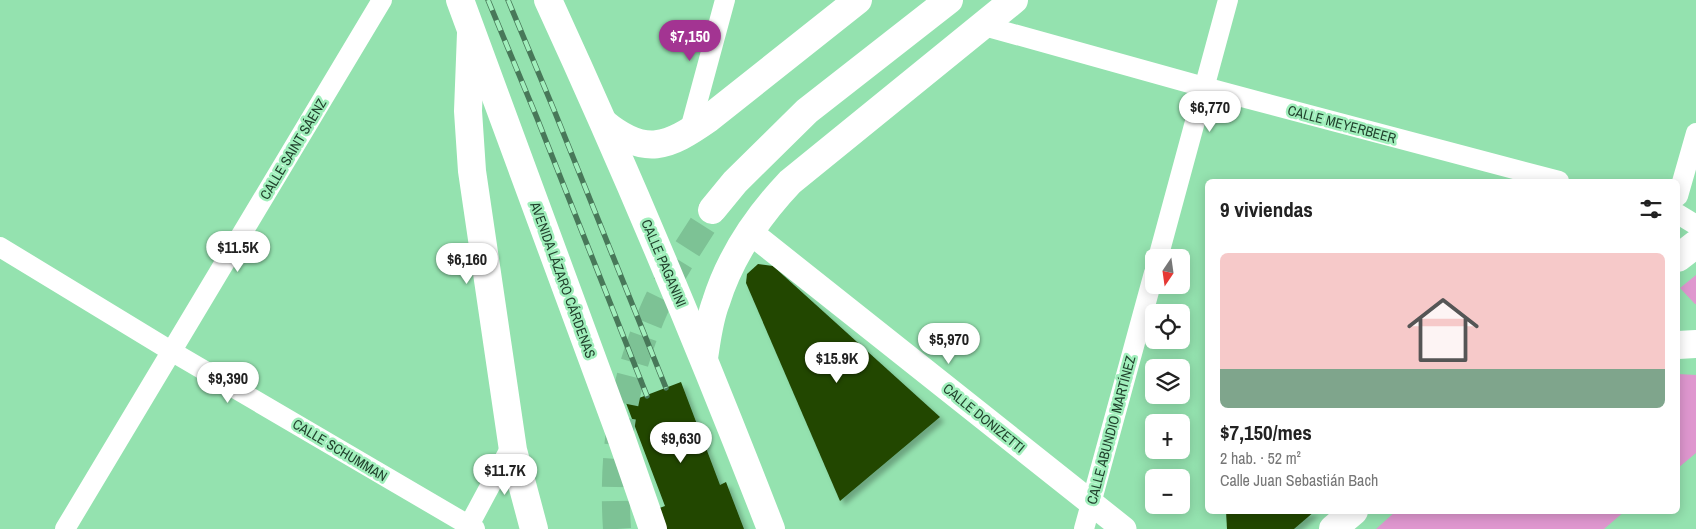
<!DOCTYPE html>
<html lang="es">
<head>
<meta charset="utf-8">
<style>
  body { margin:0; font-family:"Archivo Narrow",sans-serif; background:#f6f6f6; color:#222; height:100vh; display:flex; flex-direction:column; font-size:19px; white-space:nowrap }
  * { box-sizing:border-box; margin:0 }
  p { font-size:16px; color:#767676 }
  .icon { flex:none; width:28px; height:28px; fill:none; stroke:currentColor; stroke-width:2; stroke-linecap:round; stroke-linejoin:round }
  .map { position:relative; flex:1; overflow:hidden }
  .details { position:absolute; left:1205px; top:179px; width:475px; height:335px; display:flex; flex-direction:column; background:#fff; border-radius:8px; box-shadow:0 2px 12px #0003 }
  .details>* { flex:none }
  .needle { width:32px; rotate:193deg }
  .buttons { position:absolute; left:1145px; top:249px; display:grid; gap:10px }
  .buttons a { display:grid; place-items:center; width:45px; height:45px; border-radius:8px; background:#fff; box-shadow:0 2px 12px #0003; font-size:25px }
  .price { position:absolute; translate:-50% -42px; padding:0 11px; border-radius:18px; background:#fff; color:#222; font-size:16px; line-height:32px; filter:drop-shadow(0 1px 2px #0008) }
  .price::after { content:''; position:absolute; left:50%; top:30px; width:15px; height:11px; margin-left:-8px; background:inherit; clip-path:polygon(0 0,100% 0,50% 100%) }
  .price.on { background:#a33492; color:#fff }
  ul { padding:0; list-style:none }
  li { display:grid; align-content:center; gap:10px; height:265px; padding:0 15px }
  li+li { border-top:1px solid #e0e0e0 }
  li span { display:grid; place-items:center; height:155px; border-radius:8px; color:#555 }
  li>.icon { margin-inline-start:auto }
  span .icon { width:90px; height:90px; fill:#fffc; stroke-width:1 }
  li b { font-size:21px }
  h2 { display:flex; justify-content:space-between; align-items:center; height:60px; padding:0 15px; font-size:21px }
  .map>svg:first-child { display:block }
</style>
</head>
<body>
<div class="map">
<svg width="1696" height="529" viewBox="0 0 1696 529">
  <defs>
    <filter id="shadow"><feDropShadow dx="4.5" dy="4.5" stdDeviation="2.5" flood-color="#0004"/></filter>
  </defs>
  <rect width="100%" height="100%" fill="#94e2af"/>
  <g fill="#df97cf">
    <path d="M1696,275v29h-1l-15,-16z"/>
    <path d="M1678,374l18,1v78l-18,15z"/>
    <path d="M1396,511h229l-21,18h-228z"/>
  </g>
  <g fill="#204600" filter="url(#shadow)">
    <path d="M758,264l15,2 167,151 -100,84 -94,-218 1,-9z"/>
    <path d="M681,382l39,103 6,-3 18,47h-86l-7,-18 14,-5 -39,-103z"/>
    <path d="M1226,511h89l-21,18h-67z"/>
  </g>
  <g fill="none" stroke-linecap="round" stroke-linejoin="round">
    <path stroke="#7dc295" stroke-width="28" stroke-dasharray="28 14" stroke-linecap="butt" d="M617,529c-5,-75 6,-148 36,-217 15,-36 39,-69 59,-102"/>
    <g stroke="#fff" stroke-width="20">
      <path d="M981,25l223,62 355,94"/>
      <path d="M689,133l36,-133"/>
      <path d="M1678,196l18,-63"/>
      <path d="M1678,214l18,11"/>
      <path d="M0,247l171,104 304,178"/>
      <path d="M1158,258l70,-258"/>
      <path d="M65,529l317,-529"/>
      <path d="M467,529l45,-84"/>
      <path d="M1084,529l70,-256"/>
    </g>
    <path stroke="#fff" stroke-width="25" d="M750,232l374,297"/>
    <g stroke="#fff" stroke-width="28">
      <path d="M471,33l-3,78 4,60 41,279 21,79"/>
      <path d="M1678,258l18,-14"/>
      <path d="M1333,529l21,-18"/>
    </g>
    <g stroke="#fff" stroke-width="28">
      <path d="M460,0l160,434 33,95"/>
      <path d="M548,0c80,174 154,351 223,529"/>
      <path d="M604,123c41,34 64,24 104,-4l150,-119"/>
      <path d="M712,210l23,-28 72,-71 142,-111"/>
      <path d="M704,358c3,-19 5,-38 12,-56 14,-45 42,-86 74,-120l224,-182"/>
    </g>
    <path stroke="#fff" stroke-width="28" d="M1678,345l18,-1"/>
    <g stroke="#487859" stroke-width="5.5">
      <g id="rail">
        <path d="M488,0l49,118 110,278"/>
        <path d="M508,0l46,110 112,278"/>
      </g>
    </g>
    <use href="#rail" stroke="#a1efbc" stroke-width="4" stroke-dasharray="11" stroke-linecap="butt"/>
  </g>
  <g text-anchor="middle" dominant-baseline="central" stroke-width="5" stroke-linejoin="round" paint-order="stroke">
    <g font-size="14" fill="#21422d" stroke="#a1efbc">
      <text transform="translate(1342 124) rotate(15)">CALLE MEYERBEER</text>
      <text transform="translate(293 149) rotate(-59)">CALLE SAINT SÁENZ</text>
      <text transform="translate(664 263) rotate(67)">CALLE PAGANINI</text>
      <text transform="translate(563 280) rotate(70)">AVENIDA LÁZARO CÁRDENAS</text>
      <text transform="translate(984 418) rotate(39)">CALLE DONIZETTI</text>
      <text transform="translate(1111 430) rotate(-75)">CALLE ABUNDIO MARTÍNEZ</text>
      <text transform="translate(340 450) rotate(31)">CALLE SCHUMMAN</text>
    </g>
  </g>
</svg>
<div class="buttons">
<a><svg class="needle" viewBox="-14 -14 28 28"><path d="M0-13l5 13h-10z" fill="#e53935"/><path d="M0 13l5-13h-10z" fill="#767676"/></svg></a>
<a><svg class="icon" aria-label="locate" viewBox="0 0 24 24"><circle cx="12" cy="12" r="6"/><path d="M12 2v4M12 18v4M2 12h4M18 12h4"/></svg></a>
<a><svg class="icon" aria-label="layers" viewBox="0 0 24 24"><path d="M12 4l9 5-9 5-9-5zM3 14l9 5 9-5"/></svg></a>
<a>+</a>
<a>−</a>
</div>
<b class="price on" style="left:690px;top:62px">$7,150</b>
<b class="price" style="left:1210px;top:133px">$6,770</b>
<b class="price" style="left:238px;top:273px">$11.5K</b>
<b class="price" style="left:467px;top:285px">$6,160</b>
<b class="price" style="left:949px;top:365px">$5,970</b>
<b class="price" style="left:837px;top:384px">$15.9K</b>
<b class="price" style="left:228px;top:404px">$9,390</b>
<b class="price" style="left:681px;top:464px">$9,630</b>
<b class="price" style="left:505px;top:496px">$11.7K</b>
<section class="details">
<h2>9 viviendas<svg class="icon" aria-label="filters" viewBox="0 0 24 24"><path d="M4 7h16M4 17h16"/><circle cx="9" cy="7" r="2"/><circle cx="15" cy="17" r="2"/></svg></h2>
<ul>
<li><span style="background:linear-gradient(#f6c9c9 75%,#7fa58c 0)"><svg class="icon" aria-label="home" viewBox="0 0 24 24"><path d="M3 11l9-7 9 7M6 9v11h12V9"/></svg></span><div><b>$7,150/mes</b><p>2 hab. · 52 m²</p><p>Calle Juan Sebastián Bach</p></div></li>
</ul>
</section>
</div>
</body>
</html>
